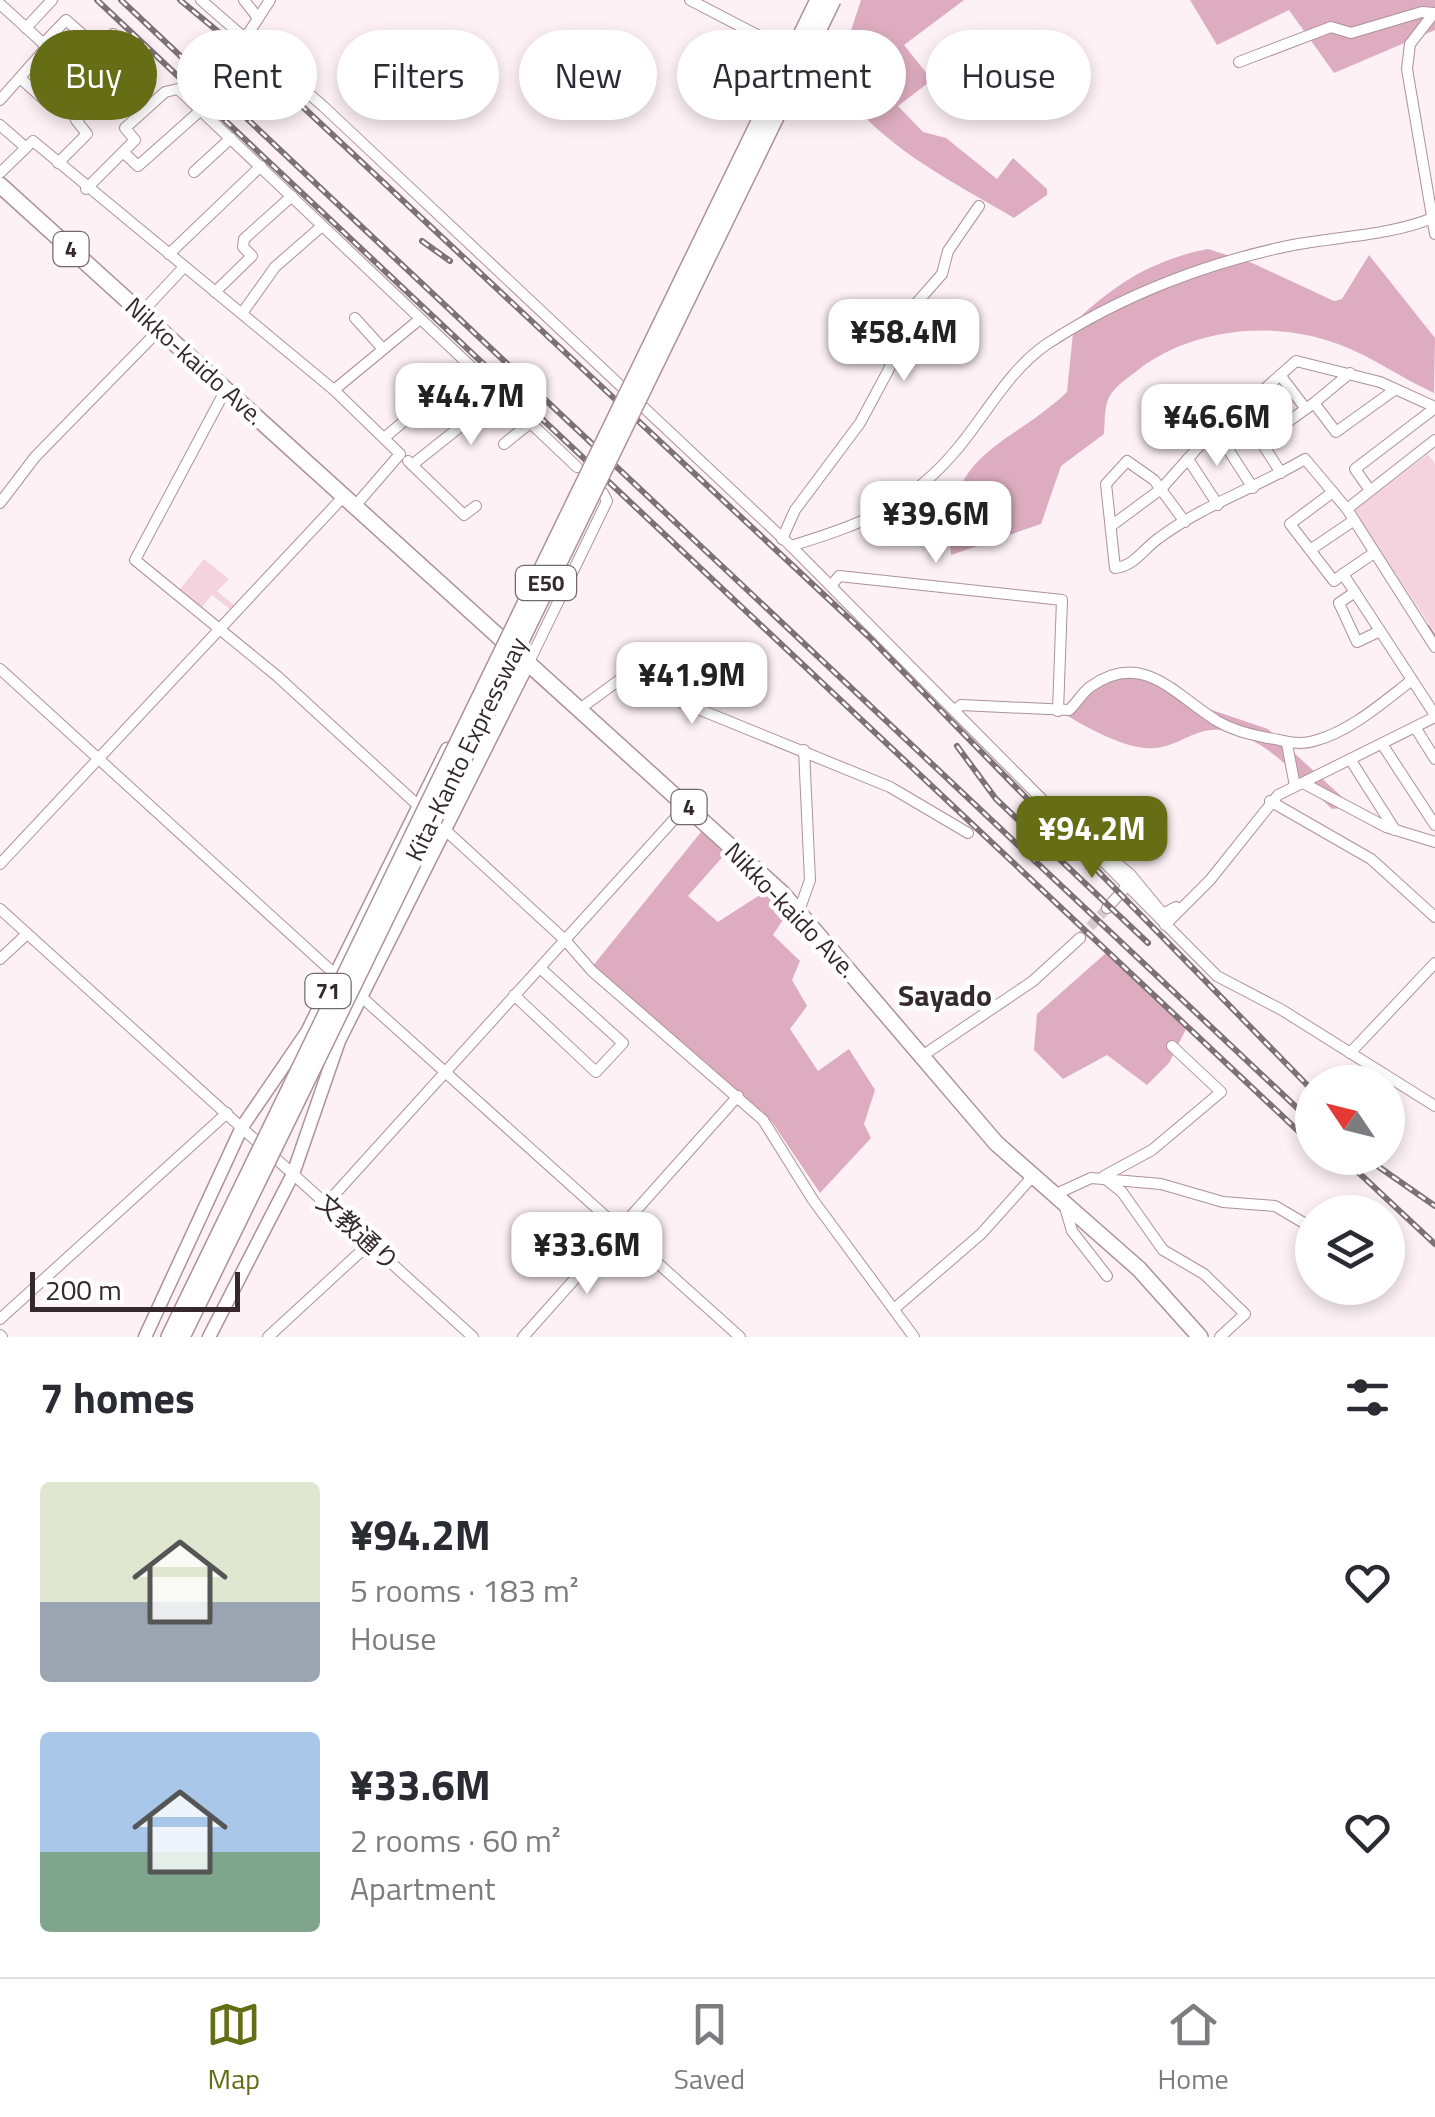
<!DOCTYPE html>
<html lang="en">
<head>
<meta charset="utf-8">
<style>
  body { margin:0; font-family:"Titillium Web","Noto Sans JP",sans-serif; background:#f7f7f7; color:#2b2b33; height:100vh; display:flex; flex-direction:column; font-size:38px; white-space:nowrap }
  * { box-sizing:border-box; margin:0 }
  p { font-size:32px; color:#7c7c81 }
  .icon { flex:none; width:55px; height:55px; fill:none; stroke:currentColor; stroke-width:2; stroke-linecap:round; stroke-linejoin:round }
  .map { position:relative; height:1337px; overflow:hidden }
  .sheet { display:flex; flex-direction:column; background:#fff; flex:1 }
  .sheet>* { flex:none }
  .guide { position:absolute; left:30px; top:30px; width:1375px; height:90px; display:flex; gap:20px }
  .needle { width:65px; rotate:305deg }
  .tools { position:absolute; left:1295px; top:1065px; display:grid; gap:20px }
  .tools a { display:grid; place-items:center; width:110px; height:110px; border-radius:50%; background:#fff; box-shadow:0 5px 15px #0003; font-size:50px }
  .scale { position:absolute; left:30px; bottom:25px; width:210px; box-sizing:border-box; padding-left:10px; border:5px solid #35292e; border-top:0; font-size:28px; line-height:35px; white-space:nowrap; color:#35292e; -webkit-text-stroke:8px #fff; paint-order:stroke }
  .price { position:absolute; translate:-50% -85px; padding:0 22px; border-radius:20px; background:#fff; color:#222; font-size:32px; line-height:65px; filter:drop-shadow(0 2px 5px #0008) }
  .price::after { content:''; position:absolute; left:50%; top:60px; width:30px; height:22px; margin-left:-15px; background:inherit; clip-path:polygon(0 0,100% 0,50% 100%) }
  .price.current { background:#656e15; color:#fff }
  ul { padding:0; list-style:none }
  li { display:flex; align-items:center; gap:30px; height:250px; padding:0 40px }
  li span { display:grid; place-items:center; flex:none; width:280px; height:200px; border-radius:10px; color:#555 }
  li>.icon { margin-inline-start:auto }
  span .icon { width:120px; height:120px; fill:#fffc; stroke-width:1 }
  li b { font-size:42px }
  h2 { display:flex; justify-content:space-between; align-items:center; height:120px; padding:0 40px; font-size:42px }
  .tag { padding:0 35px; border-radius:45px; background:#fff; box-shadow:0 5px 15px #0003; font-size:35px; line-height:90px }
  .tag.current { background:#656e15; color:#fff }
  .menu { display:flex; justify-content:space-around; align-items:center; height:140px; border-top:2px solid #e1e1e2; background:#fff; font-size:28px; color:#7c7c81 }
  .menu a { display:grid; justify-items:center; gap:5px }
  .menu .current { color:#656e15 }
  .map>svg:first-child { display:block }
</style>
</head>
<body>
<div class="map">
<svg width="1435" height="1337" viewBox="0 0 1435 1337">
  <rect width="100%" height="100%" fill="#fdf1f5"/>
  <g fill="#f4d3df">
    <path d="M1428,454l7,10v169l-81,-122z"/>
    <path d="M204,559l25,20 -12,12 18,15 -4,4 -19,-15 -12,14 -22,-17z"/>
  </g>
  <g fill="#ddadbf">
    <path d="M861,0h103l-60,45 28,35 -34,26 25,26 23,6 51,41 16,-21 34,31v6l-33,23c-62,-37 -141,-75 -179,-139z"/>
    <path d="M1190,0h245v30l-101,43 -45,-63 -72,35z"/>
    <path d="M1208,249l44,14 82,38 8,-2 27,-44 66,83 -1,55c-33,-15 -63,-37 -96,-49 -64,-24 -145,-16 -200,26 -11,9 -27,18 -31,33 -3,10 -2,21 -3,31l-43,32 -20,58 -90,31c-8,-104 57,-107 116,-163l7,-69c39,-38 80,-64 134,-74z"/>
    <path d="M1113,674l41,1 21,8 31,25 62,21 85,78 -21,2c-30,-28 -63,-69 -105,-78 -30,-7 -45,15 -73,17 -28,3 -76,-25 -99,-40l18,-6z"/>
    <path d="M701,832l25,21 -38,43 30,26 51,-33 19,23 -15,23 27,26 -8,19 15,26 -17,23 28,42 31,-22 26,41 -11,34 7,14 -51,55 -48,-71 -180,-155z"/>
    <path d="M1106,953l80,76 -17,34 -22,22 -40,-30 -44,24 -29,-29 3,-36z"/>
  </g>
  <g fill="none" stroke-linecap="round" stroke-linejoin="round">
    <path stroke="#95717f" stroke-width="2.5" d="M1428,626l7,11"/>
    <path stroke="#d5c9cd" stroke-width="10" stroke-dasharray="10 5" stroke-linecap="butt" d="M1080,938l27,-30"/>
    <g stroke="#ad919b" stroke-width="12">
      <g id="minor">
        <path d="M201,0l123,107 467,439 426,430 65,34 153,96"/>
        <path d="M244,0l14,18"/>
        <path d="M690,0l100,52"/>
        <path d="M0,4l79,72"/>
        <path d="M1434,13l-24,31 -3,25 28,165"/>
        <path d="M26,28l26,-28"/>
        <path d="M246,37l24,-37"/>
        <path d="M43,44l23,-24 33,29 14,-15"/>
        <path d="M1239,62l92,-35 20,6 71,-21 13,1"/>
        <path d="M20,78l28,25"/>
        <path d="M0,100l47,-53"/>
        <path d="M0,125l24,21"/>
        <path d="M123,152l15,14 63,-56"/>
        <path d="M58,163l29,-29 -11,-14 54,-51"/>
        <path d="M194,172l37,-34"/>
        <path d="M0,173l33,-32 301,249 66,64 -45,52"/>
        <path d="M86,189l49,-49 -10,-12 40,-36 13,-3 399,378"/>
        <path d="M169,254l92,-88"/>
        <path d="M215,292l37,-36 -9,-9 1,-8 48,-43"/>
        <path d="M142,312l42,-45"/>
        <path d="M243,312l32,-45 47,-41"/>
        <path d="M355,318l28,31"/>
        <path d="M1280,375l26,34"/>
        <path d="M226,389l-91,171 142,116 145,133"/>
        <path d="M334,390l86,-71"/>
        <path d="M1314,403l36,-30"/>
        <path d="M1241,410l40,63"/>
        <path d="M1215,429l38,59"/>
        <path d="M384,438l86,-72"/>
        <path d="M1435,440l-88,69 88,138"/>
        <path d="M1261,441l53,-38 22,29 57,-41"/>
        <path d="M504,444l26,-21"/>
        <path d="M1188,459l30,46"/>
        <path d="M408,461l56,54 12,-9"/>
        <path d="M412,465l88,-70"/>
        <path d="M1369,489l-14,-20 80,-61"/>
        <path d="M1333,492l-43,32 44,57 9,-7 92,141"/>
        <path d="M0,503l35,-46 125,-128"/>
        <path d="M1185,522l-31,-42 -27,-19 -21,23 9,84c20,-2 28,-19 44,-30 44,-33 99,-51 146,-79l42,50"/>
        <path d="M1111,526l50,-37 65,-73 15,-6 55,-49 84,21 55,25"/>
        <path d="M782,539l13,-29 65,-87 29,-54 17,-54 36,-41 6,-23 31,-45"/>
        <path d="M791,546c71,-22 118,-39 167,-98 29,-35 51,-78 89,-104 73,-48 161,-82 246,-99 48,-9 96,-9 142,-28"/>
        <path d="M1310,550l43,-29"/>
        <path d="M1343,574l31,-21"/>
        <path d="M831,586l8,-10 223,24 -4,111"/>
        <path d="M1355,592l-16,11 18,39 23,-11"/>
        <path d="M529,662l78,-161 -4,-8"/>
        <path d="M0,669l339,309"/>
        <path d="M581,708l41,-30 268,109 78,46"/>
        <path d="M955,710l6,-5 108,5c8,-7 12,-16 21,-23 52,-38 85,8 127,34 17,10 33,13 51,17 16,2 29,8 46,3 37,-10 68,-38 98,-61"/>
        <path d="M1415,727l20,32"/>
        <path d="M1287,744l8,42"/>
        <path d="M1382,744l53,81"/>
        <path d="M1350,759l45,71"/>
        <path d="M1303,783l83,44 49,15"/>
        <path d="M1270,801l101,58 64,58"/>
        <path d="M442,827l123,113 27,31 171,149 50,80 101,137"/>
        <path d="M1095,846l35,28 33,40 13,-7"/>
        <path d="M0,864l344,-368"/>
        <path d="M1107,908l19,-21"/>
        <path d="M0,909l473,428"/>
        <path d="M799,911l11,-31 -6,-130"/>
        <path d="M1165,925l45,-45 68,-85 157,-78"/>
        <path d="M0,959l27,-25"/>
        <path d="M356,992l384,345"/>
        <path d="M514,995l82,77 27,-29 -83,-75"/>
        <path d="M1350,1053l85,-90"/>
        <path d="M922,1056l111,-75 47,-43"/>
        <path d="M1104,1176l48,-26 69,-58 -49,-46"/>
        <path d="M1108,1181l14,11 41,58 41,24 41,40 -25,23"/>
        <path d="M1054,1195l37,-17 70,6 62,18 52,4 29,17"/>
        <path d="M326,1204l361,-399"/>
        <path d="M1064,1204l8,27 35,45"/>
        <path d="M894,1309l87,-75 51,-57"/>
        <path d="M0,1319l227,-206"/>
        <path d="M0,1335l2,2"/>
        <path d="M268,1337l102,-94"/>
        <path d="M523,1337l215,-241"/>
      </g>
    </g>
    <g stroke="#ad919b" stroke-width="15">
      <g id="major">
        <path d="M145,1337l97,-210 65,-95 140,-283"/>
        <path d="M209,1337l84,-163 46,-133 190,-379"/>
      </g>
    </g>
    <g stroke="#ad919b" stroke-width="18">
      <g id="highway">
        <path d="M0,185l783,709 213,249 143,126 61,68"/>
        <path d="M169,1337l86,-177"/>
        <path d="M182,1337l82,-168"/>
      </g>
    </g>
    <use href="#minor" stroke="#fff" stroke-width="10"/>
    <use href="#major" stroke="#fff" stroke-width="12"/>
    <use href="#highway" stroke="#fff" stroke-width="15"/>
    <g stroke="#7d7176" stroke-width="6">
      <g id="rail">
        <path d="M97,0l1215,1144"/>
        <path d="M121,0l1191,1122"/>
        <path d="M180,0l77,64 612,573 443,453"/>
        <path d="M422,241l28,20"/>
        <path d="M957,746l39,53 152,144"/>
        <path d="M1343,1158l92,86"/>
        <path d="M1366,1158l69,48"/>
      </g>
    </g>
    <use href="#rail" stroke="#fff" stroke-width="2.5" stroke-dasharray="8" stroke-linecap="butt"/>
    <g stroke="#ad919b" stroke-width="18" stroke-linecap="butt">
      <g id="highway-bridge">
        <path d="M255,1160l563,-1160"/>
        <path d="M264,1169l569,-1169"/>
      </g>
    </g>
    <use href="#highway-bridge" stroke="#fff" stroke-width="15"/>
  </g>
  <g text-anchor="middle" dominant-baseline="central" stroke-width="9" stroke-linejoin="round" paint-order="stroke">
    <g fill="#fff" stroke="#72696d" stroke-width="2.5">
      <rect x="53.5" y="232" width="35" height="34" rx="8"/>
      <rect x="516" y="566" width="60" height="34" rx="8"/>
      <rect x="671.5" y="790" width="35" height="34" rx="8"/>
      <rect x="305.5" y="974" width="45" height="34" rx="8"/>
    </g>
    <g font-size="22" font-weight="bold" fill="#35292e">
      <text x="71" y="249">4</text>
      <text x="546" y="583">E50</text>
      <text x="689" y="807">4</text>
      <text x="328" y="991">71</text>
    </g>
    <g font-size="25" fill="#35292e" stroke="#fff">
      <text transform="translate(195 361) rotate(42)">Nikko-kaido Ave.</text>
      <text transform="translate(466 749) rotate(-64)">Kita-Kanto Expressway</text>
      <text transform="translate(791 910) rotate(46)">Nikko-kaido Ave.</text>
      <text transform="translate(358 1232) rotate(42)">文教通り</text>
    </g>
    <g font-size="30" font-weight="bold" fill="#35292e" stroke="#fff">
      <text x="945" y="995">Sayado</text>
    </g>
  </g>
</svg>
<div class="tools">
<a><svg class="needle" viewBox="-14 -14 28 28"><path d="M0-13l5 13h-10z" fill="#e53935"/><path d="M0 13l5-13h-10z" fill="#7c7c81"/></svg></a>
<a><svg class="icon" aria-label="layers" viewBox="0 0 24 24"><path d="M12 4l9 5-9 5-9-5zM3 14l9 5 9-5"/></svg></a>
</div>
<div class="scale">200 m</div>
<b class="price" style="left:904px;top:384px">¥58.4M</b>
<b class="price" style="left:471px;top:448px">¥44.7M</b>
<b class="price" style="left:1217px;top:469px">¥46.6M</b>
<b class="price" style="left:936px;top:566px">¥39.6M</b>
<b class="price" style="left:692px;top:727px">¥41.9M</b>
<b class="price current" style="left:1092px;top:881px">¥94.2M</b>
<b class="price" style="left:587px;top:1297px">¥33.6M</b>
<div class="guide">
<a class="tag current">Buy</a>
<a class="tag">Rent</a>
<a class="tag">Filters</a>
<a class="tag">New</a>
<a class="tag">Apartment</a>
<a class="tag">House</a>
</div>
</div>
<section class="sheet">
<h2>7 homes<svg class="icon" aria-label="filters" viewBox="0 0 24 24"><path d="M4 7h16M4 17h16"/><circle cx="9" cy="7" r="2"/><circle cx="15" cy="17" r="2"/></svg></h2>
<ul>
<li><span style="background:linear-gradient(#dfe7d0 60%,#9aa5b1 0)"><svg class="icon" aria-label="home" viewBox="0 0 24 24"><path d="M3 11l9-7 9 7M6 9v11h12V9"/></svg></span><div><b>¥94.2M</b><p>5 rooms · 183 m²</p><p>House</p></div><svg class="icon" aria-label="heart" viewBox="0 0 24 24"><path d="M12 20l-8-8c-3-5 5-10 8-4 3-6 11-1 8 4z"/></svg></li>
<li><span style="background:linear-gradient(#a9c7e8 60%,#7fa58c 0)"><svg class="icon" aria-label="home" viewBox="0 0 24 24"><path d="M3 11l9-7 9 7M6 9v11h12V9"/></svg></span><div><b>¥33.6M</b><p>2 rooms · 60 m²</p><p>Apartment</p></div><svg class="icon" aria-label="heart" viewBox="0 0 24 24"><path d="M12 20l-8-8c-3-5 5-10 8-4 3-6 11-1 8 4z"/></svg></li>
</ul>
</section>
<nav class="menu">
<a class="current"><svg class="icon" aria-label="map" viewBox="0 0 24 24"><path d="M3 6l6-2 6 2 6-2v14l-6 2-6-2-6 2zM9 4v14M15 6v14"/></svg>Map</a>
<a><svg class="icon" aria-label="saved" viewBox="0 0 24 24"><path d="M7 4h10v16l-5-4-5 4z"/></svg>Saved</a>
<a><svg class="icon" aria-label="home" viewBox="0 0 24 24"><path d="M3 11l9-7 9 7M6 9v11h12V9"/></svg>Home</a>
</nav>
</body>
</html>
